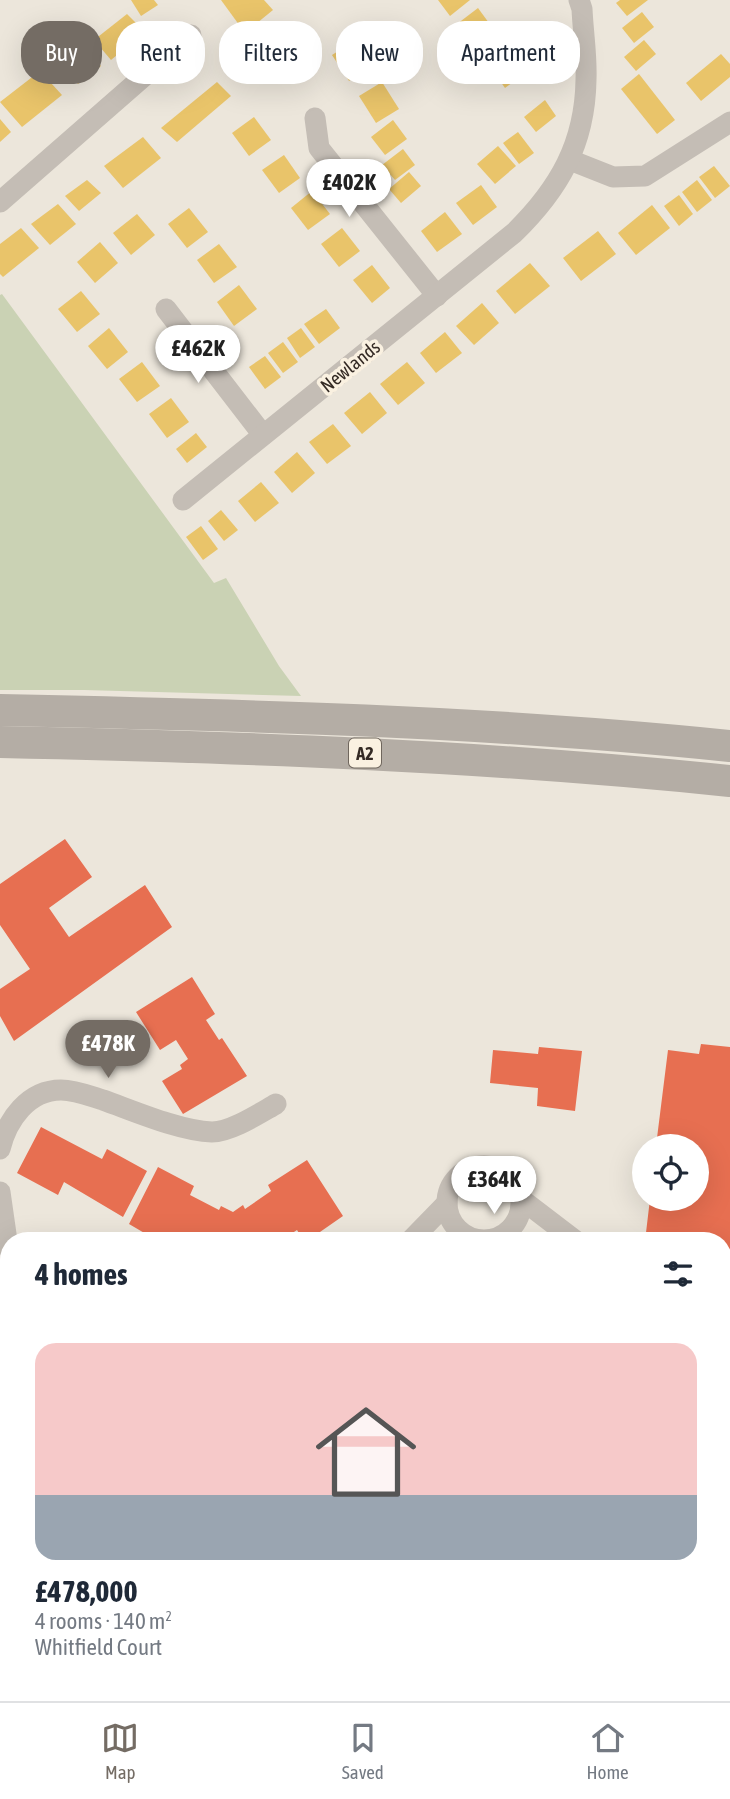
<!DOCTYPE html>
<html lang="en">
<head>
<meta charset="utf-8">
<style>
  body { margin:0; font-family:"Asap Condensed",sans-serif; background:#f2f2f3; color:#1f2937; height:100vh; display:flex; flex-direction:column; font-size:26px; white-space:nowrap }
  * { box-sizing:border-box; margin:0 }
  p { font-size:23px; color:#747a83 }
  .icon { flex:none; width:38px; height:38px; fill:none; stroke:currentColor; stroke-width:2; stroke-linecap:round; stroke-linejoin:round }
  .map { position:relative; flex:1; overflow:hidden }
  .panel { position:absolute; left:0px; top:1232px; width:732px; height:469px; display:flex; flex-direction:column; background:#fff; border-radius:28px 28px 0 0; box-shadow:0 7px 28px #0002 }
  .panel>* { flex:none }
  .hud { position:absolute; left:21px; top:21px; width:690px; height:63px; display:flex; gap:14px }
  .tools { position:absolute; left:632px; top:1134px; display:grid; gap:14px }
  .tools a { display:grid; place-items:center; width:77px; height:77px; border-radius:50%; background:#fff; box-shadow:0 7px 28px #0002; font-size:35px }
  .price { position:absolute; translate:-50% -60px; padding:0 16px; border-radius:24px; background:#fff; color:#222; font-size:23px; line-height:46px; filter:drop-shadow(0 2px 4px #0008) }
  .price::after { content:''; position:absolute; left:50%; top:42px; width:21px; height:16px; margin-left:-10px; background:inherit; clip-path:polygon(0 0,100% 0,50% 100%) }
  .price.on { background:#746c64; color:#fff }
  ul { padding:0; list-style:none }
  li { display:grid; align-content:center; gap:14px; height:371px; padding:0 35px }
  li span { display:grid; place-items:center; height:217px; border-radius:21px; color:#555 }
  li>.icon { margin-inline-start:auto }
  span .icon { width:126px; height:126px; fill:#fffc; stroke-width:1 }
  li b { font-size:30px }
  h2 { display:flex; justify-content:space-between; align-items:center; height:84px; padding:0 35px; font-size:30px }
  .pill { padding:0 24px; border-radius:28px; background:#fff; box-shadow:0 7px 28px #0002; font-size:24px; line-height:63px }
  .pill.on { background:#746c64; color:#fff }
  .menu { display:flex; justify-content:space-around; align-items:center; height:98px; border-top:2px solid #e0e1e3; background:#fff; font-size:19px; color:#747a83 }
  .menu a { display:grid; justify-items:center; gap:4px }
  .menu .on { color:#746c64 }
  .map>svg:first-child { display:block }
</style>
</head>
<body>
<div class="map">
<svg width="730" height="1701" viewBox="0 0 730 1701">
  <rect width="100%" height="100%" fill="#ece6db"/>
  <g fill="#cad2b4">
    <path d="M2,294l212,289 12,-5 53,88 22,30 -217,-6h-84v-395z"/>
    <path d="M723,1501l7,12v188h-529l-7,-9h529z"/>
  </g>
  <g fill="#e9c46a">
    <path d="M131,0h23l4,5 -17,11z"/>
    <path d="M221,0h43l9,10 -28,23z"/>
    <path d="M438,0h32l-20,16z"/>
    <path d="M620,0h28l-21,16 -11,-13z"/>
    <path d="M478,8l19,26 -21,15 -19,-25z"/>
    <path d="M642,12l12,15 -20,16 -12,-15z"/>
    <path d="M127,14l18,18 -34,28 -17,-20z"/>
    <path d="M245,39l45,20 -8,21 -46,-23z"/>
    <path d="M644,40l12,14 -20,17 -12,-14z"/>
    <path d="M354,41l17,26 -22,14 -17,-26z"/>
    <path d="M509,45l19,26 -23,17 -19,-27z"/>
    <path d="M86,51l15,15 -23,18 -14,-16z"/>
    <path d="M721,54l9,10v13l-29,24 -15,-18z"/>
    <path d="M40,71l22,24 -40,32 -22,-25z"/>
    <path d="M639,74l36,46 -18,14 -36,-45z"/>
    <path d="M217,82l14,14 -54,46 -16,-14z"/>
    <path d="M382,82l17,27 -23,14 -17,-27z"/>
    <path d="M545,100l11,16 -20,16 -12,-15z"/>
    <path d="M254,117l17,23 -22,16 -17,-23z"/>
    <path d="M0,119l11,13 -11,10z"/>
    <path d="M393,120l14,19 -22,16 -14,-18z"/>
    <path d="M518,132l16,21 -15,11 -16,-21z"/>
    <path d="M143,137l18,21 -38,30 -19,-22z"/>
    <path d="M498,146l18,20 -21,18 -18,-20z"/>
    <path d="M403,149l12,16 -20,15 -13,-15z"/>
    <path d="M284,155l16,23 -21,15 -17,-23z"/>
    <path d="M714,166l16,20 -15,12 -16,-21z"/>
    <path d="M409,172l12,14 -20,17 -12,-14z"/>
    <path d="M87,180l14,13 -22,18 -14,-15z"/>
    <path d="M697,180l15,20 -15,12 -15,-20z"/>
    <path d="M481,185l16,22 -24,18 -17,-22z"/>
    <path d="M312,191l18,23 -22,16 -17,-22z"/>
    <path d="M679,195l14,19 -14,12 -15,-20z"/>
    <path d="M58,204l18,20 -26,21 -19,-21z"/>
    <path d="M652,205l18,23 -34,27 -18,-22z"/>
    <path d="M189,208l19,24 -21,16 -19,-24z"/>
    <path d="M445,212l17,22 -25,18 -16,-21z"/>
    <path d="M137,214l18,21 -24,20 -18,-22z"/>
    <path d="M21,228l18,20 -36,29 -3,-3v-30z"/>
    <path d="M342,228l18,23 -21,16 -18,-23z"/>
    <path d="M598,231l18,23 -35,27 -18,-23z"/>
    <path d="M100,242l18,21 -23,20 -18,-21z"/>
    <path d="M219,244l18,23 -23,16 -17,-23z"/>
    <path d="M530,263l20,23 -35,28 -19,-23z"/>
    <path d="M372,265l18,23 -18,15 -19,-23z"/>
    <path d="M239,285l18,24 -23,17 -17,-24z"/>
    <path d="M81,291l19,23 -23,18 -19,-23z"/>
    <path d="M482,303l17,20 -25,22 -18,-19z"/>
    <path d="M326,309l14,19 -21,16 -15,-20z"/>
    <path d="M109,328l19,24 -21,17 -19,-23z"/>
    <path d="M301,328l14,19 -15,11 -13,-20z"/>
    <path d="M445,332l17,21 -26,20 -16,-20z"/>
    <path d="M283,342l15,20 -15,11 -15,-20z"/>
    <path d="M265,356l16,21 -16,12 -16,-22z"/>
    <path d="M142,362l18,24 -23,16 -18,-23z"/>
    <path d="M407,362l18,21 -27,22 -18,-21z"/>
    <path d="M370,392l17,21 -25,21 -18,-21z"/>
    <path d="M171,398l18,24 -22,16 -18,-24z"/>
    <path d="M333,424l18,22 -24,18 -18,-22z"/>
    <path d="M196,433l11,14 -20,16 -11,-14z"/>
    <path d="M297,452l18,21 -23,20 -18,-21z"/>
    <path d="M261,482l18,21 -24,19 -17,-21z"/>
    <path d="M221,510l17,20 -14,11 -16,-20z"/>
    <path d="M201,526l17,23 -15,11 -17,-23z"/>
  </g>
  <g fill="#e76f51">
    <path d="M65,839l27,38 -43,31 20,29 76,-52 27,42 -158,114 -14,-25v-27l30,-20 -30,-44v-41z"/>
    <path d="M192,977l23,37 -9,6 13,20 3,-2 25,38 -64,38 -21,-33 20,-12 -2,-4 8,-6 -12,-19 -16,10 -24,-38z"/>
    <path d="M701,1044l29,3v226l-7,-1v-31h-78l5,-42h46v-53h-40l12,-96 31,4z"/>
    <path d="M539,1047l43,4 -7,60 -38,-5 1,-18 -48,-5 3,-33 45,4z"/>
    <path d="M41,1127l61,32 5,-10 40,22 -24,46 -59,-35 -6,13 -41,-22z"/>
    <path d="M307,1160l36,56 -36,25h-3l-7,-11 -17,11h-28l-2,-4 -6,4h-60l-14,-7 -4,7h-8l-29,-17 29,-57 36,19 -4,9 29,15 2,-4 12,6 10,-7 2,4 26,-18 -3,-6z"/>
    <path d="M723,1365l7,1v35l-7,-1z"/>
  </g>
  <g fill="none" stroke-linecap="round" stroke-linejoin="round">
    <g stroke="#c4bdb5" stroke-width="21">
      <path d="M315,118l4,30 118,148"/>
      <path d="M570,160l43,17 32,-1 85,-54"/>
      <path d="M0,202l191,-167"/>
      <path d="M166,309l97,126"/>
      <path d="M183,500l331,-267c45,-44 71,-89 72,-153 1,-24 -3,-48 -4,-71l-3,-9"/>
      <path d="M0,1149c7,-29 28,-59 61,-59 14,0 29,6 42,10 31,11 77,31 109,32 19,0 48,-19 64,-28"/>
      <circle cx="484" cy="1203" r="37"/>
      <path d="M0,1192l8,56"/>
      <path d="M521,1199l55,42"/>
      <path d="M410,1241l37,-38"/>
      <path d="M723,1308l7,2"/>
      <path d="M0,1531l9,-4"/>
      <path d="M0,1583l9,7"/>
      <path d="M118,1692l9,9"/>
    </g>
    <g stroke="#b4ada5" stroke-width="32">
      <path d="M0,710c244,5 487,11 730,36"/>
      <path d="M0,742c244,5 487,14 730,39"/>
    </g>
  </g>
  <g text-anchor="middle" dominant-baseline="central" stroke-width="7" stroke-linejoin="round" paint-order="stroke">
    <rect fill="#faf1e1" stroke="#6f665d" stroke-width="2" x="349" y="738.5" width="32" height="29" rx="5"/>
    <g font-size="18" font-weight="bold" fill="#342a24">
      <text x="365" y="753">A2</text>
    </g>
    <g font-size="19" fill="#342a24" stroke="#faf1e1">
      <text transform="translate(350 366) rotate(-39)">Newlands</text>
    </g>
  </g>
</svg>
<div class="tools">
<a><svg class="icon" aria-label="locate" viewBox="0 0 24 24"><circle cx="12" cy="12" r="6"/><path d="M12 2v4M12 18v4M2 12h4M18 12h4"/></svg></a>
</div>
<b class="price" style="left:349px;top:219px">£402K</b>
<b class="price" style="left:198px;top:385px">£462K</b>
<b class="price on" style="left:108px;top:1080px">£478K</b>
<b class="price" style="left:494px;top:1216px">£364K</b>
<div class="hud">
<a class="pill on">Buy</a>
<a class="pill">Rent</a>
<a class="pill">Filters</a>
<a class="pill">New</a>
<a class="pill">Apartment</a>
</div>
<section class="panel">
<h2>4 homes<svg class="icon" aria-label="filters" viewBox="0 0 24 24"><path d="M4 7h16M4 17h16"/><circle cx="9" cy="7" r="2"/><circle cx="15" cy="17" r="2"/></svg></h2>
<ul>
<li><span style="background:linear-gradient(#f6c9c9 70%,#9aa5b1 0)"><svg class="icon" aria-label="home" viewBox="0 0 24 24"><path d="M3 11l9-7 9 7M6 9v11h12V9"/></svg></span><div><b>£478,000</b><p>4 rooms · 140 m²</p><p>Whitfield Court</p></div></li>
</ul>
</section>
</div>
<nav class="menu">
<a class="on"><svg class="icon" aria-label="map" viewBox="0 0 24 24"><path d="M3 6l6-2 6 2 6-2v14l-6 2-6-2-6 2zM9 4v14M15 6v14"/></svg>Map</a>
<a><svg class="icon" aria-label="saved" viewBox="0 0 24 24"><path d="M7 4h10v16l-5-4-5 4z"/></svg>Saved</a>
<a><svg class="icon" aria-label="home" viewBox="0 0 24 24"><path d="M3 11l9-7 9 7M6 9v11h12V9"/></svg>Home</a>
</nav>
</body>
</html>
